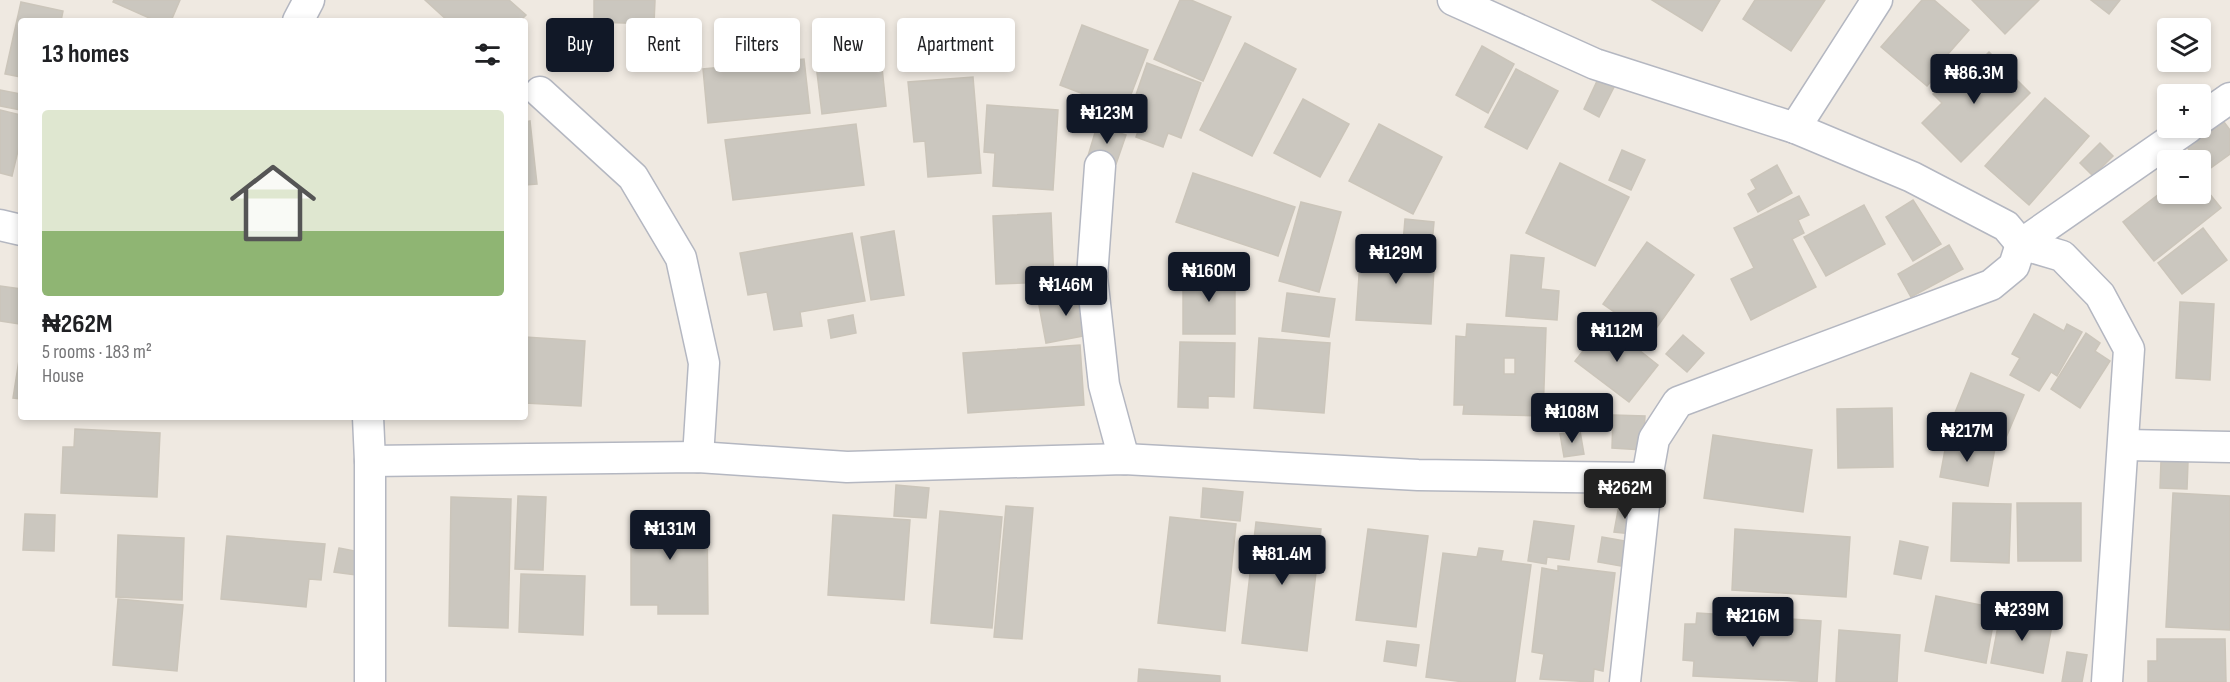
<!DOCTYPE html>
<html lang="en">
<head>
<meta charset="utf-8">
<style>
  body { margin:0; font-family:"Sofia Sans Condensed",sans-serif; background:#f6f6f6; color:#202124; height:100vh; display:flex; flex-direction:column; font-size:22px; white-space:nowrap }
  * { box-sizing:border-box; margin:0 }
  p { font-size:20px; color:#757577 }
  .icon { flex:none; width:33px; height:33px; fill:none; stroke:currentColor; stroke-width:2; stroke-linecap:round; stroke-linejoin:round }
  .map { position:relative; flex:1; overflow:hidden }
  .details { position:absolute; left:18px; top:18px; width:510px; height:402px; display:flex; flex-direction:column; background:#fff; border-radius:6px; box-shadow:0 3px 9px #0003 }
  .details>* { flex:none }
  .guide { position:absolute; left:546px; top:18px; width:570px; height:54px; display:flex; gap:12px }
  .buttons { position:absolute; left:2157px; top:18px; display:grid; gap:12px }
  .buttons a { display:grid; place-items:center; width:54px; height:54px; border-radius:6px; background:#fff; box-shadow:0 3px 9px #0003; font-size:30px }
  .price { position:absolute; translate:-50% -51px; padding:0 14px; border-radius:6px; background:#111827; color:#fff; font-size:20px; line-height:39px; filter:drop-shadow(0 2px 3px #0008) }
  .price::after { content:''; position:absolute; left:50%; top:36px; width:18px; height:14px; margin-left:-9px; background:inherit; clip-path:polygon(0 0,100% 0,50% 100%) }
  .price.active { background:#222; color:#fff }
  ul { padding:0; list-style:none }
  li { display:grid; align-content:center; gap:12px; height:318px; padding:0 24px }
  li+li { border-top:2px solid #e0e0e0 }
  li span { display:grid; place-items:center; height:186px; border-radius:6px; color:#555 }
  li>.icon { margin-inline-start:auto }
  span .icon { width:108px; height:108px; fill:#fffc; stroke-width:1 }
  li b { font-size:26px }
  h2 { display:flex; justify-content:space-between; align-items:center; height:72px; padding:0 24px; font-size:26px }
  .chip { padding:0 21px; border-radius:6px; background:#fff; box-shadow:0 3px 9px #0003; font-size:21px; line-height:54px }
  .chip.active { background:#111827; color:#fff }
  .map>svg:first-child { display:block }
</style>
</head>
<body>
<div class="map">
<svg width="2230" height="682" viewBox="0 0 2230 682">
  <rect width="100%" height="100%" fill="#efe9e1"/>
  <g fill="#cbc7bf" stroke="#cbc5ba" stroke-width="1.5" fill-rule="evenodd">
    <path d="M114,0h66l-9,21h-15l-43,-19z"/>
    <path d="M425,0h84l17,15 -6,6h-72z"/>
    <path d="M594,0h61l-1,24 -60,-2z"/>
    <path d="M1180,0h11l40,17 -28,64 -49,-22z"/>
    <path d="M1652,0h68l-18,31z"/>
    <path d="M1755,0h70l-34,51 -48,-32z"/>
    <path d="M1922,0h12l35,30 -21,24 4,3 -25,29 -46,-39z"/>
    <path d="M1972,0h67l-34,34z"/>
    <path d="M2091,0h29l-11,14z"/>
    <path d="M21,2l42,9 -2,10h-40v56l-16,-3z"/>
    <path d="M966,25l32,9 -6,24 -33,-7z"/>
    <path d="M1082,25l66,25 -23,60 -65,-25z"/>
    <path d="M1245,43l51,26 -44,87 -52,-26z"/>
    <path d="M1482,46l32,18 -26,49 -32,-18z"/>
    <path d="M880,48l6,58 -64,8 -7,-58z"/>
    <path d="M1989,52l41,41 -69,69 -39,-39 20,-20 -9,-9 32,-32 7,7z"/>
    <path d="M804,59l6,54 -102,10 -5,-54z"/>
    <path d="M1147,63l54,20 -20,55 -13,-5 -5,14 -27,-10 6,-17 -13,-5z"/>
    <path d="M1516,69l42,22 -31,58 -42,-22z"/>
    <path d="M973,77l8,96 -53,4 -3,-36 -11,1 -6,-60z"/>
    <path d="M1598,79l16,8 -15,30 -15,-8z"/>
    <path d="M0,90l21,4v16l-21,-4z"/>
    <path d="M2045,98l44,38 -60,69 -44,-39z"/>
    <path d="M1303,99l46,25 -29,53 -46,-24z"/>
    <path d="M987,105l71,5 -5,80 -60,-4 2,-33 -11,-1z"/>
    <path d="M0,110l21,5v23l-9,38 -12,-3z"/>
    <path d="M530,121l7,63 -12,1v-63z"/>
    <path d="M2224,122l6,8v24l-25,18 -5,-12h-3l-10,-13z"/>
    <path d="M856,124l8,61 -131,15 -8,-60z"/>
    <path d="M1379,124l63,33 -29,57 -64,-33z"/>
    <path d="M1097,126l29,9 -10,29 -28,-8z"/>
    <path d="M2100,143l13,13 -20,20 -13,-13z"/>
    <path d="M1622,150l23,10 -14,30 -22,-10z"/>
    <path d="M1560,163l69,34 -34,69 -69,-33z"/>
    <path d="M1777,165l15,28 -34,19 -10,-18 8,-5 -5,-9z"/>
    <path d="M1193,173l102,34 -17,49 -102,-34z"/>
    <path d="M2200,182l21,26 -67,53 -31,-39 45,-35v7h32z"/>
    <path d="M1799,196l10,19 -11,5 6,13 -12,6 24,48 -65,33 -20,-41 23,-11 -20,-40z"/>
    <path d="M1913,200l28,44 -28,17 -27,-44z"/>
    <path d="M1301,202l40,10 -22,80 -40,-11z"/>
    <path d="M1864,205l21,39 -59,32 -22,-39z"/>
    <path d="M1051,213l3,69 -58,2 -3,-68z"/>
    <path d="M1405,219l29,3 -2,23 -29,-2z"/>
    <path d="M2203,228l24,32 -45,34 -24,-31z"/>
    <path d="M894,231l10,64 -33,5 -10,-63z"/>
    <path d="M852,233l13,68 -65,11 2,14 -28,4 -7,-38 -19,3 -8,-42z"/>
    <path d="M1647,242l47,33 -44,62 -47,-33z"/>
    <path d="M1949,245l14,24 -52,28 -13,-23z"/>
    <path d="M1361,246l74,4 -4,74 -75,-4z"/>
    <path d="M1511,255l33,3 -3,31 18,2 -2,29 -51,-4z"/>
    <rect x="1183" y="272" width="52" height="62"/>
    <path d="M0,286l21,3 -2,35 -19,-3z"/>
    <path d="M1087,292l7,42 -48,9 -8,-43z"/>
    <path d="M1287,293l48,6 -6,38 -47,-6z"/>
    <path d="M2180,302l34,2 -4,76 -34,-2z"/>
    <path d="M2034,314l30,17 3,-7 15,8 -25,44 -6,-4 -12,19 -29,-16 10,-17 -8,-4z"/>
    <path d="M853,315l3,18 -25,5 -3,-18z"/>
    <path d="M1605,323l53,42 -29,37 -54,-41z"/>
    <path d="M1467,324l79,4 -3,88 -80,-2 1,-9h-10l2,-69 10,1zM1504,358h11v16h-11z"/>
    <path d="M2086,333l14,10 -5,8 15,10 -30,47 -29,-19z"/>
    <path d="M1683,335l21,18 -17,19 -21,-18z"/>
    <path d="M525,337l60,4 -4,65 -56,-3z"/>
    <path d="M1259,338l71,5 -6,70 -70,-5z"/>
    <path d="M1180,342l55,1 -1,54 -26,-1v12l-30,-1z"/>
    <path d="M1080,345l4,60 -116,8 -5,-60z"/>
    <path d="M19,360h2v39l-8,-1z"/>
    <path d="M1971,373l53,22 -22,52 -52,-22z"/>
    <path d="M1892,408l1,59 -55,1 -1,-59z"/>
    <path d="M1613,415l32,1 -2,34 -31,-2z"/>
    <path d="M75,429l85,4 -3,64 -96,-4 2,-46h11z"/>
    <path d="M1580,431l4,23 -20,3 -4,-23z"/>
    <path d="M1713,435l99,15 -9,62 -99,-14z"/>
    <path d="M1947,439l48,9 -7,38 -48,-9z"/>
    <path d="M2161,461l27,1 -1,27 -27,-1z"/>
    <path d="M896,485l33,3 -3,30 -32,-2z"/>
    <path d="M1203,488l40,4 -3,29 -39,-4z"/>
    <path d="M2173,493l57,3v134l-64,-3z"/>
    <path d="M518,496l28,1 -3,73 -28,-1z"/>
    <path d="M451,497l60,2 -3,129 -59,-2z"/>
    <path d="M1953,503l58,1 -2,59 -58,-2z"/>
    <path d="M2017,503h64v58h-63z"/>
    <path d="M1619,505l17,2 -4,27 -18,-2z"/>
    <path d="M1006,506l27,2 -11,131 -28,-2z"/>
    <path d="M631,511l76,1 1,102h-50v-9h-27z"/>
    <path d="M940,511l62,6 -10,111 -61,-5z"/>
    <path d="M25,514l30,1 -1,36 -31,-1z"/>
    <path d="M833,515l77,5 -6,80 -76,-5z"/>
    <path d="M1170,517l66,7 -11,107 -67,-8z"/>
    <path d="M1534,521l40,5 -5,34 -22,-3 -1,7 -18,-3z"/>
    <path d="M1256,522l65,7 -14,122 -65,-8z"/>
    <path d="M1368,529l60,7 -12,91 -60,-7z"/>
    <path d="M1735,529l115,8 -4,60 -114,-7z"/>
    <path d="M118,535l66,3 -2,62 -66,-3z"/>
    <path d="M227,536l98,8 -4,36 -12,-1 -3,28 -85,-8z"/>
    <path d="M1602,537l29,5 -5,25 -28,-5z"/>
    <path d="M1900,541l28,6 -7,32 -27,-5z"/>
    <path d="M339,548l21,4 -4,23 -22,-3z"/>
    <path d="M1479,548l24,3 -2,10 30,4 -16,117h-51l-38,-5 17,-124 34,4z"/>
    <path d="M1558,566l57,7 -12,98 -9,-2 -1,13 -53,-3 4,-25 -12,-2 10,-84 16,3z"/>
    <path d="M521,574l64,2 -2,59 -64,-3z"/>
    <path d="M1936,596l60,12 -10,55 -61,-12z"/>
    <path d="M118,599l65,6 -6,66 -64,-6z"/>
    <path d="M2001,610l52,10 -10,53 -52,-10z"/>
    <path d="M1697,613l124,8 -4,61 -124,-6 1,-15 -11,-1 2,-36h11z"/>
    <path d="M1839,630l61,5 -3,47h-61z"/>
    <path d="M2157,639h68l1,43h-78v-21h9z"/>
    <path d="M1387,641l32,4 -3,21 -32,-5z"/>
    <path d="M2067,652l20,3 -5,27h-20z"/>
    <path d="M1139,669l81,7v6h-82z"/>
  </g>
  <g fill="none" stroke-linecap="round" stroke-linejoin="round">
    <g stroke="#b4b7c1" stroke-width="33">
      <g id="street">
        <path d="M1453,0l142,64 200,64 117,49 94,49 15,18 41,12 38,39 29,54 -22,333"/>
        <path d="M298,21l11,-21"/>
        <path d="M540,92l93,85 48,81 23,105 -6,94"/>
        <path d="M2200,119l30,-21"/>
        <path d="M1795,128l82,-128"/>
        <path d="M1100,166l-8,111 12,108 20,74"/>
        <path d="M0,225l21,5"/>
        <path d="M368,417l2,44v221"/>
        <path d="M2125,445l105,2"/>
        <path d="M370,461l328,-4 149,10 277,-8 294,16 229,3"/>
        <path d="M1625,682l22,-204 7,-39 24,-37 313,-117 23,-19 7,-22 167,-116"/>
      </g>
    </g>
    <use href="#street" stroke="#fff" stroke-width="30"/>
  </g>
</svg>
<div class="buttons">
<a><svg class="icon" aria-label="layers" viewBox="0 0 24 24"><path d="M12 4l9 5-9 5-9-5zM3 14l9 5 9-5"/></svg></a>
<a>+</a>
<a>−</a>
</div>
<b class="price" style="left:1974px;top:105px">₦86.3M</b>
<b class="price" style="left:1107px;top:145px">₦123M</b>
<b class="price" style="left:1396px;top:285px">₦129M</b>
<b class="price" style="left:1209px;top:303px">₦160M</b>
<b class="price" style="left:1066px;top:317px">₦146M</b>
<b class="price" style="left:1617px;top:363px">₦112M</b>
<b class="price" style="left:1572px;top:444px">₦108M</b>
<b class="price" style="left:1967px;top:463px">₦217M</b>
<b class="price active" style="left:1625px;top:520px">₦262M</b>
<b class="price" style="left:670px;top:561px">₦131M</b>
<b class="price" style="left:1282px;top:586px">₦81.4M</b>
<b class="price" style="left:2022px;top:642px">₦239M</b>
<b class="price" style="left:1753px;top:648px">₦216M</b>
<div class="guide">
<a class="chip active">Buy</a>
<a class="chip">Rent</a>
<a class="chip">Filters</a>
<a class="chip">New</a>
<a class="chip">Apartment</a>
</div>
<section class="details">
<h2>13 homes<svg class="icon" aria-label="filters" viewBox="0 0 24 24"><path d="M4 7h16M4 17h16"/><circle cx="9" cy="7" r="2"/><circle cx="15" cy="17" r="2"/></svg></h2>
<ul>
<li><span style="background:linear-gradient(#dfe7d0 65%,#8fb573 0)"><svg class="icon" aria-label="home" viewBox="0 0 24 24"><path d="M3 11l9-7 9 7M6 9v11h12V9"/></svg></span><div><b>₦262M</b><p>5 rooms · 183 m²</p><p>House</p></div></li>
</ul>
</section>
</div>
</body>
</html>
